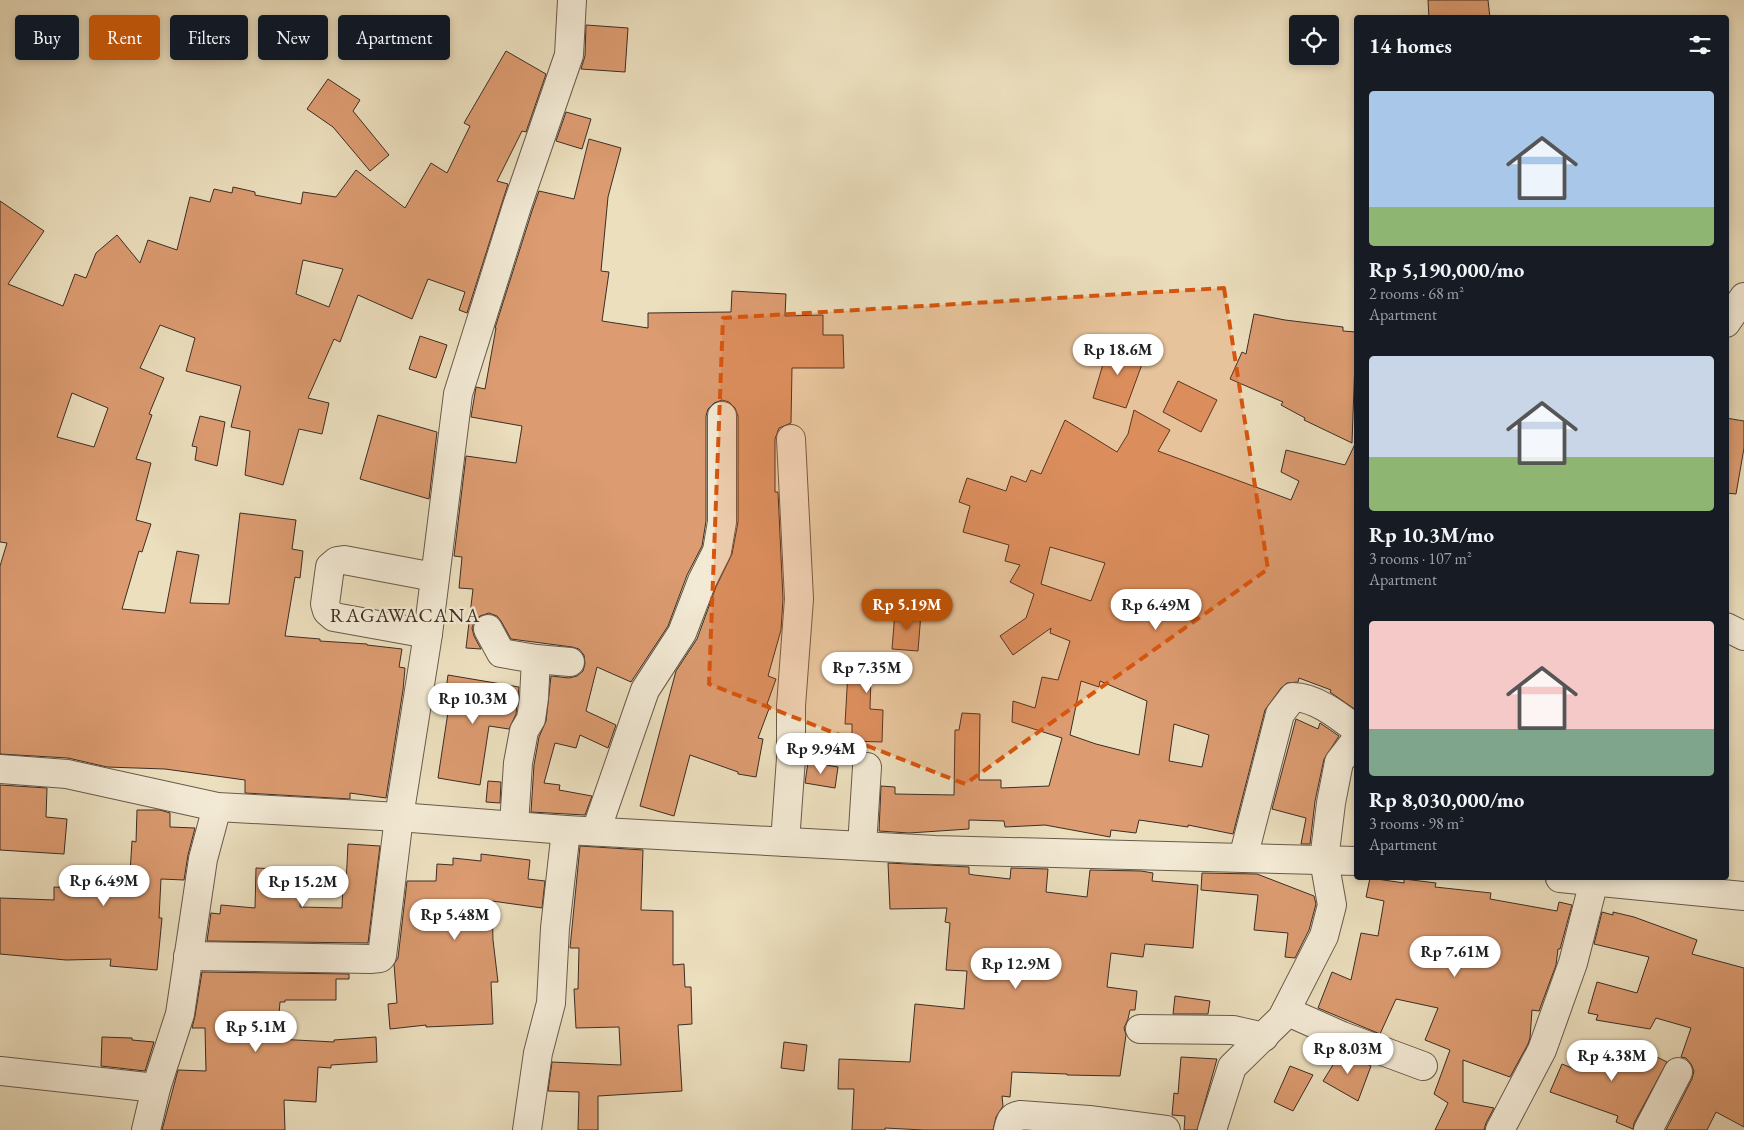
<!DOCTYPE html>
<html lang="en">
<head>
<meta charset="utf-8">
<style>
  body { margin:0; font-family:"EB Garamond",serif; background:#20242c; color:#f1f3f6; height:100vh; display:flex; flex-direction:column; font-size:19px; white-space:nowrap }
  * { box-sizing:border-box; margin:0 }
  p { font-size:16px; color:#9ea1a6 }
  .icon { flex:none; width:28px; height:28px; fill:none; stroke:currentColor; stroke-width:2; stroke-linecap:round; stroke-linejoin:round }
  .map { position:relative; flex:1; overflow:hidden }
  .panel { position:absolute; left:1354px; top:15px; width:375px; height:865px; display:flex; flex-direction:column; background:#171b24; border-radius:5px; box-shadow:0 2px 8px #0003 }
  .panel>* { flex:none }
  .top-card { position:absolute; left:15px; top:15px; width:475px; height:45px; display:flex; gap:10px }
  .tools { position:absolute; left:1289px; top:15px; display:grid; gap:10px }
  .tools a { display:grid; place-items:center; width:50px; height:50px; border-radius:5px; background:#171b24; box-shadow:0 2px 8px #0003; font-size:25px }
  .price { position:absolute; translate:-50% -42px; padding:0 11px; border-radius:18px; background:#fff; color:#222; font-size:16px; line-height:32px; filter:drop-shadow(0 1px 2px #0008) }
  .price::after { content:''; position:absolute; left:50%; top:30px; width:15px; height:11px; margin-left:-8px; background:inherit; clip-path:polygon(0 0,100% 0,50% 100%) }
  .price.active { background:#b45309; color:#fff }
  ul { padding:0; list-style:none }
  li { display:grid; align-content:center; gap:10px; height:265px; padding:0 15px }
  li span { display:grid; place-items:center; height:155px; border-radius:5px; color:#555 }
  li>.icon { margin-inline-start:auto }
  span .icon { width:90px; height:90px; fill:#fffc; stroke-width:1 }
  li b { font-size:21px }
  h2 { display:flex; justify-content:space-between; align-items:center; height:60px; padding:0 15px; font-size:21px }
  .pill { padding:0 18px; border-radius:5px; background:#171b24; box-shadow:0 2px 8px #0003; font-size:18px; line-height:45px }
  .pill.active { background:#b45309; color:#fff }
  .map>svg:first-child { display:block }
</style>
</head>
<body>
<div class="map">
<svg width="1744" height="1130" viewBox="0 0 1744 1130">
  <rect width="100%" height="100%" fill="#ecdfbe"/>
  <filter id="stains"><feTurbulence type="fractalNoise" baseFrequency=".004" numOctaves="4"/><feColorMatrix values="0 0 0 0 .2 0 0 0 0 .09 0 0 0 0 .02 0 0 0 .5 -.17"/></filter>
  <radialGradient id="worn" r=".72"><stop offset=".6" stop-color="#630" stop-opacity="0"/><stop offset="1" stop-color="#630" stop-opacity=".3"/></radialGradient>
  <g fill="#dc9b70" stroke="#3c2d25" fill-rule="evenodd">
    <path d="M1428,0h60l2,18h-61z"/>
    <path d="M586,25l42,3 -3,44 -44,-3 4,-13z"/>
    <path d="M506,51l40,23 -20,58 -4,-1 -25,50 11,3 -41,129 -8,-3 6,-18 -37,-13 -16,40 -54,-24 -18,47 -6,-3 -26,59 21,5 -7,31 -23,-5 -16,56 -38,-10 5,-44 -19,-4 10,-41 -55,-15 9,-33 -35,-13 -20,43 24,10 -15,36 3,1 -16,44 15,4 -15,57 15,4 -9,28 -3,-1 -17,58 43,4 12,-62 22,4 -9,48 39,1 11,-91 56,7 -4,29 11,2 -3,27 -5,-1 -10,59 35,3v2l47,3v1l35,4 -3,18 6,1 -2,22 -17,108 -36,-5v6l-105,-6v-13l-80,-11 -58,-2 -39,-9 -68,-4v-188l7,-23 -7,-1v-341l44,30 -36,53 55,22 12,-32 11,4 10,-25 21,-18 23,28 8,-23 29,10 13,-53 20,5 4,-13 18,4 1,-6 22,5v3l46,9 2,-12 33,5 20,-27 49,38 26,-45 16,10 23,-47 -6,-3zM303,260l40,9 -14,38 -33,-13zM72,393l36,15 -14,39 -37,-10z"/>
    <path d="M328,79l32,21 -7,11 36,44 -19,16 -37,-44 -26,-18z"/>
    <path d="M566,112l25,7 -9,30 -26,-8z"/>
    <path d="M589,139l32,9 -13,49 -7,74 8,1 -7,49 46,7v-15l83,-1 1,-21 54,3 -1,22 38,-1v20h20l1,33h-52l-1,55 -12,5 -4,11v53h3l5,107 -2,31 -13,46 8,3 -9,25 3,2 -12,32 5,1 -7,38 -18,-3v-2l-48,-17 -16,61 -34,-10 36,-135 21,-32 19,-52 16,-33 6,-32v-106l-3,-8 -6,-6 -7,-2 -8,3 -6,6 -2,7v105l-4,25 -15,29 -19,51 -37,56 -34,-15 -11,44 30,14 -8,23 -28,-13 -4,13 -21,-5 -11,40 16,2 -1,5 33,6 -7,19 -54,-3 3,-47 5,-28 7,-16 5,-45 18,2 8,-2 6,-5 2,-7 -1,-9 -5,-6 -7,-2 -61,-8 -10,-18 -4,-5 -8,-3 -9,3 -5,4 -3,8 2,8 7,13 -15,-1 7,-59 -14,-1 3,-31 -8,-1 12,-100 50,7 6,-37 -51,-9 5,-30 9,2 11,-61h-1l37,-117 7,-20 35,8z"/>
    <path d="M1254,314l31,6 58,7v4l13,1 -4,111 -48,-23 1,-2 -24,-13 2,-3 -53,-23 12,-27 4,2z"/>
    <path d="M420,336l27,9 -11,33 -27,-9z"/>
    <path d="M1109,344l36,12 -19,52 -33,-10z"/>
    <path d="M1178,381l39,19 -16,32 -38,-20z"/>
    <path d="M1134,410l36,20 -12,21 133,49 8,-19 -18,-9 5,-22 59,15 11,-23v268l-26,-18 1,-2 -32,-12 -1,4 -11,1 -6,5 -16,22 -32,124 -45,-9v2l-49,-7 -3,13 -25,-3 -1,7 -65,-12 -40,2 -1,-6 -35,-1v9l-60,4 -30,-2 2,-45 14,1v7l59,1 1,-65h4l3,-17 18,1 -1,66h22v8l48,-2 13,-48 -50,-16 1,-21 22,7 7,-31 16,3 12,-39 -20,-8 1,-5 -38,27 -13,-19 26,-18 8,-24 -24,-12 10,-17 -15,-4 4,-16 -46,-13 7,-26 -11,-4 8,-24 39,13 5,-15 15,6 5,-12 10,4 24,-54 52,32 11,-18zM1050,547l55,16 -14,38 -50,-17zM1081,681l18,6 1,-6 47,20 -8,54 -43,-11 -26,-9zM1174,724l35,11 -7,32 -33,-6z"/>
    <path d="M378,415l59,17 -8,67 -69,-20z"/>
    <path d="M200,416l25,6 -8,44 -22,-6 2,-13 -5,-1z"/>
    <path d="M1726,418l18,3v27l-8,46 -10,-1z"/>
    <path d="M895,612l26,1 -3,38 -26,-2z"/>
    <path d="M849,654l53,2 -1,20 -30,-2 -1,35 13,1 -1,32 -30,-1v-17h-7z"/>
    <path d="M448,675l71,12 -3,27 -7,15 -20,-3 -9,59 -42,-7 10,-66 -5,-1z"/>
    <path d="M1296,719l22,10 2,-6 19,13 -15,23 -9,42 -5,43h-9l5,-26 -34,-9z"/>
    <path d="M808,762l30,5 -3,21 -30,-5z"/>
    <path d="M488,781l13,1 -1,21 -14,-1z"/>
    <path d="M0,785l47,3 -1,29 21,2 -3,35 -64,-4z"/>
    <path d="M137,810h23l10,3v14l25,1 -7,27 -4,25 -23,-1 -2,39h3l-5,52 -47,-4 1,-7 -45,1 -66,-6v-56l54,2v-13l65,3 1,-17h10l2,-32 4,1z"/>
    <path d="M348,844l32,2 -12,97 -161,-2 4,-28 9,1 1,-9 34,3 1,-40 46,2 -2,37 42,1 1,-24h3z"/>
    <path d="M580,846l63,4 -2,60 32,1v54l11,-1 1,23h6l1,37 -14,1 4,66 -84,5v34h-20l1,-38 -31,-1 4,-29 69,3 -2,-38 -43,1 -2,-39h4l1,-41h-9z"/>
    <path d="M481,854l49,6 -2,19 17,2 -3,27 -50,-7 1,39 5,42h-7l2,42 -67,3v-2l-36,4 -2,-25 9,-1 -3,-39 4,-6 9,-77h29l1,-17 16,1v-7l28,3z"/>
    <path d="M888,863l81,4v7l5,1 36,4 1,-11 37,1 -2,23 41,5 3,-27 51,1 12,2 -1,8 46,4 -5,63 -48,-4 -2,13 -32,-4 -4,34 30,4 -2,19h-5l-2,9 -4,9 2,7 -6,41 -53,-1v-1l-55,-2 -2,25 -8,-1 1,10 -7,11 -3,13h-69l-39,-2v2h-33l2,-41h-16l1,-30 71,3 5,-58 49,5 3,-38 -21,-1 4,-47 -5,-1 2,-14 -57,1z"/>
    <path d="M1202,873l55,1 57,22 2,8 -7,26 -14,28 -10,-1 3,-24 -34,-3 4,-35 -57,-5z"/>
    <path d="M1370,878l34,5v-4l32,4 -1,4 56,6 -1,6 67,12 2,-9 13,3 -12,44h-2l-2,16 -17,46 -7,-1 -2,28 -2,6 -18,33 -47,-17v42l31,6 -8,15 -2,7h-49l13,-27 -14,-9 16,-44 -25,-10 13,-32 -42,-9 -16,35 -62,-26 14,-36 19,8 10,-47 17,3 6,-35 -18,-4z"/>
    <path d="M1602,912l11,3v-3l21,5 63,23 -5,14 52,14v159l-28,-15 -9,18h-41l26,-51 2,-8 -3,-7 -5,-6 -5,-1 10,-29 -35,-10 -6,11 -54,-9 2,-5 -10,-2 9,-31 40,11 12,-36 -55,-13z"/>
    <path d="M202,972l147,2v5h-13v21h-51v2h-5l-3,37 57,3v-2l42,-3 1,25 -46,3v3l-13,-1 -2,35 -32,-2 1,30h-123l16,-60 28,1 -1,-43h-13l3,-12z"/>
    <path d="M1175,996l35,5 -2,13h-35z"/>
    <path d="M102,1037l30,1v2l22,2 -9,29 -44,-5z"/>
    <path d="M784,1042l23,3 -3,26 -23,-3z"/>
    <path d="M1588,1049l59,3 20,10 -33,61 -1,6 -17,-7 2,-6 -68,-24 12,-28 20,8z"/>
    <path d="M1341,1052l26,10v2l4,2 -13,35 -35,-20z"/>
    <path d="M1181,1057l36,2 -20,71h-13l1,-14 -13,-1 2,-22 4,1z"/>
    <path d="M1290,1066l23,9 -20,36 -19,-9z"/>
  </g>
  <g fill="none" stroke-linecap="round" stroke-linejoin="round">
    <g stroke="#685a4b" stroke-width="30">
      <g id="minor">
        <path d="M1726,323l18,-26"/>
        <path d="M1726,627l18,9"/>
        <path d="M488,629l13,24 35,6 -2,39 -3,21 -7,12 -6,32 -4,62"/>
        <path d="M428,634l-94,-17 -7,-6 -2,-7 5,-37 7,-6 7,-1 90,17"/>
        <path d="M536,659l34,3"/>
        <path d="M0,769l67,5 150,33 182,10 167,13 369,20 421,11"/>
        <path d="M596,831l49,-141 37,-57 20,-52 15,-30 5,-29v-106"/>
        <path d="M785,842l6,-84v-52l8,-107 -8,-160"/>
        <path d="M862,846l5,-79"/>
        <path d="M1243,858l37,-144 13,-17c22,0 46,19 63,32"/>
        <path d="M1560,878l184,18"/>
        <path d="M188,956l182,3 10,-1 2,-2 17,-139 29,-183 30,-240 59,-188 52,-151 3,-55"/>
        <path d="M1286,1011l56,25 81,30"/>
        <path d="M1140,1029l93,1 31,7"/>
        <path d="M0,1071l156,17"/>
        <path d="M146,1130l10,-42 24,-74 23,-155 14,-52"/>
        <path d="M527,1130l11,-77 13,-50 4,-75 11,-98"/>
        <path d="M1008,1130c2,-8 3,-14 12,-15l69,5 77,10"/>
        <path d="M1212,1130l20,-63 50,-49 42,-82 8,-31 -8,-45 7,-57 8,-41 17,-22"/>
        <path d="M1500,1130l42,-80 31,-87 21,-82"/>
        <path d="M1648,1130l30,-58"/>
      </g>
    </g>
    <use href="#minor" stroke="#f3ead5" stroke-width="28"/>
  </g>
  <path fill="#d7550e" fill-opacity="0.2" stroke="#d7550e" stroke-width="4" stroke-dasharray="10 6" stroke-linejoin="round" d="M1224,288l44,281 -303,215 -256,-100 14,-366z"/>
  <g text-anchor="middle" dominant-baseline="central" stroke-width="4.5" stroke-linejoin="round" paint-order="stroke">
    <g font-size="20" letter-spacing="1" fill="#3c2d25" stroke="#f3ead5">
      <text x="405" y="615">RAGAWACANA</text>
    </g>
  </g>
  <rect width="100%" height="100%" filter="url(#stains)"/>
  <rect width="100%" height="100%" fill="url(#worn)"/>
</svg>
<div class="tools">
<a><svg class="icon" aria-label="locate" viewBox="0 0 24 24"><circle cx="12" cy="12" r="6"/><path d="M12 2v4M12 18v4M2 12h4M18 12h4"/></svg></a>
</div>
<b class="price" style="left:1118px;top:376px">Rp 18.6M</b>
<b class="price active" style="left:907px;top:631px">Rp 5.19M</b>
<b class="price" style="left:1156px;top:631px">Rp 6.49M</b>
<b class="price" style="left:867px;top:694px">Rp 7.35M</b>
<b class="price" style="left:473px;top:725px">Rp 10.3M</b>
<b class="price" style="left:821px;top:775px">Rp 9.94M</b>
<b class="price" style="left:104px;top:907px">Rp 6.49M</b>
<b class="price" style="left:303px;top:908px">Rp 15.2M</b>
<b class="price" style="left:455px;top:941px">Rp 5.48M</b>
<b class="price" style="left:1455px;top:978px">Rp 7.61M</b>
<b class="price" style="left:1016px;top:990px">Rp 12.9M</b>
<b class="price" style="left:256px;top:1053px">Rp 5.1M</b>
<b class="price" style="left:1348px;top:1075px">Rp 8.03M</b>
<b class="price" style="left:1612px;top:1082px">Rp 4.38M</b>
<div class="top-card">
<a class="pill">Buy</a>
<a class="pill active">Rent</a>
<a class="pill">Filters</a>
<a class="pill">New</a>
<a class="pill">Apartment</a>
</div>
<section class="panel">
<h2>14 homes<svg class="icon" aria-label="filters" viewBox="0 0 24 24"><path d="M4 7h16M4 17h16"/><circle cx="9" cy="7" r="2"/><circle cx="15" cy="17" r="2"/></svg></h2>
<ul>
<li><span style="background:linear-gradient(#a9c7e8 75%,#8fb573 0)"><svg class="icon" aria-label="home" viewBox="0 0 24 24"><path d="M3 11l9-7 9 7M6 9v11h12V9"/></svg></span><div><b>Rp 5,190,000/mo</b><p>2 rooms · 68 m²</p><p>Apartment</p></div></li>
<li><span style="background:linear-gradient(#c9d6e8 65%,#8fb573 0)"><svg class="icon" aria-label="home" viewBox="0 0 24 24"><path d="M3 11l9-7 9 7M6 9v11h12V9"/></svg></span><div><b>Rp 10.3M/mo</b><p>3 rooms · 107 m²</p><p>Apartment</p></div></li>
<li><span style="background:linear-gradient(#f6c9c9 70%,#7fa58c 0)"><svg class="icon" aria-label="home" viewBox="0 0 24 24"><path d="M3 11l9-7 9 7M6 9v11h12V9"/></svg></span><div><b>Rp 8,030,000/mo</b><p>3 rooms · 98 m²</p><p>Apartment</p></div></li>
</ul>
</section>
</div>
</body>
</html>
